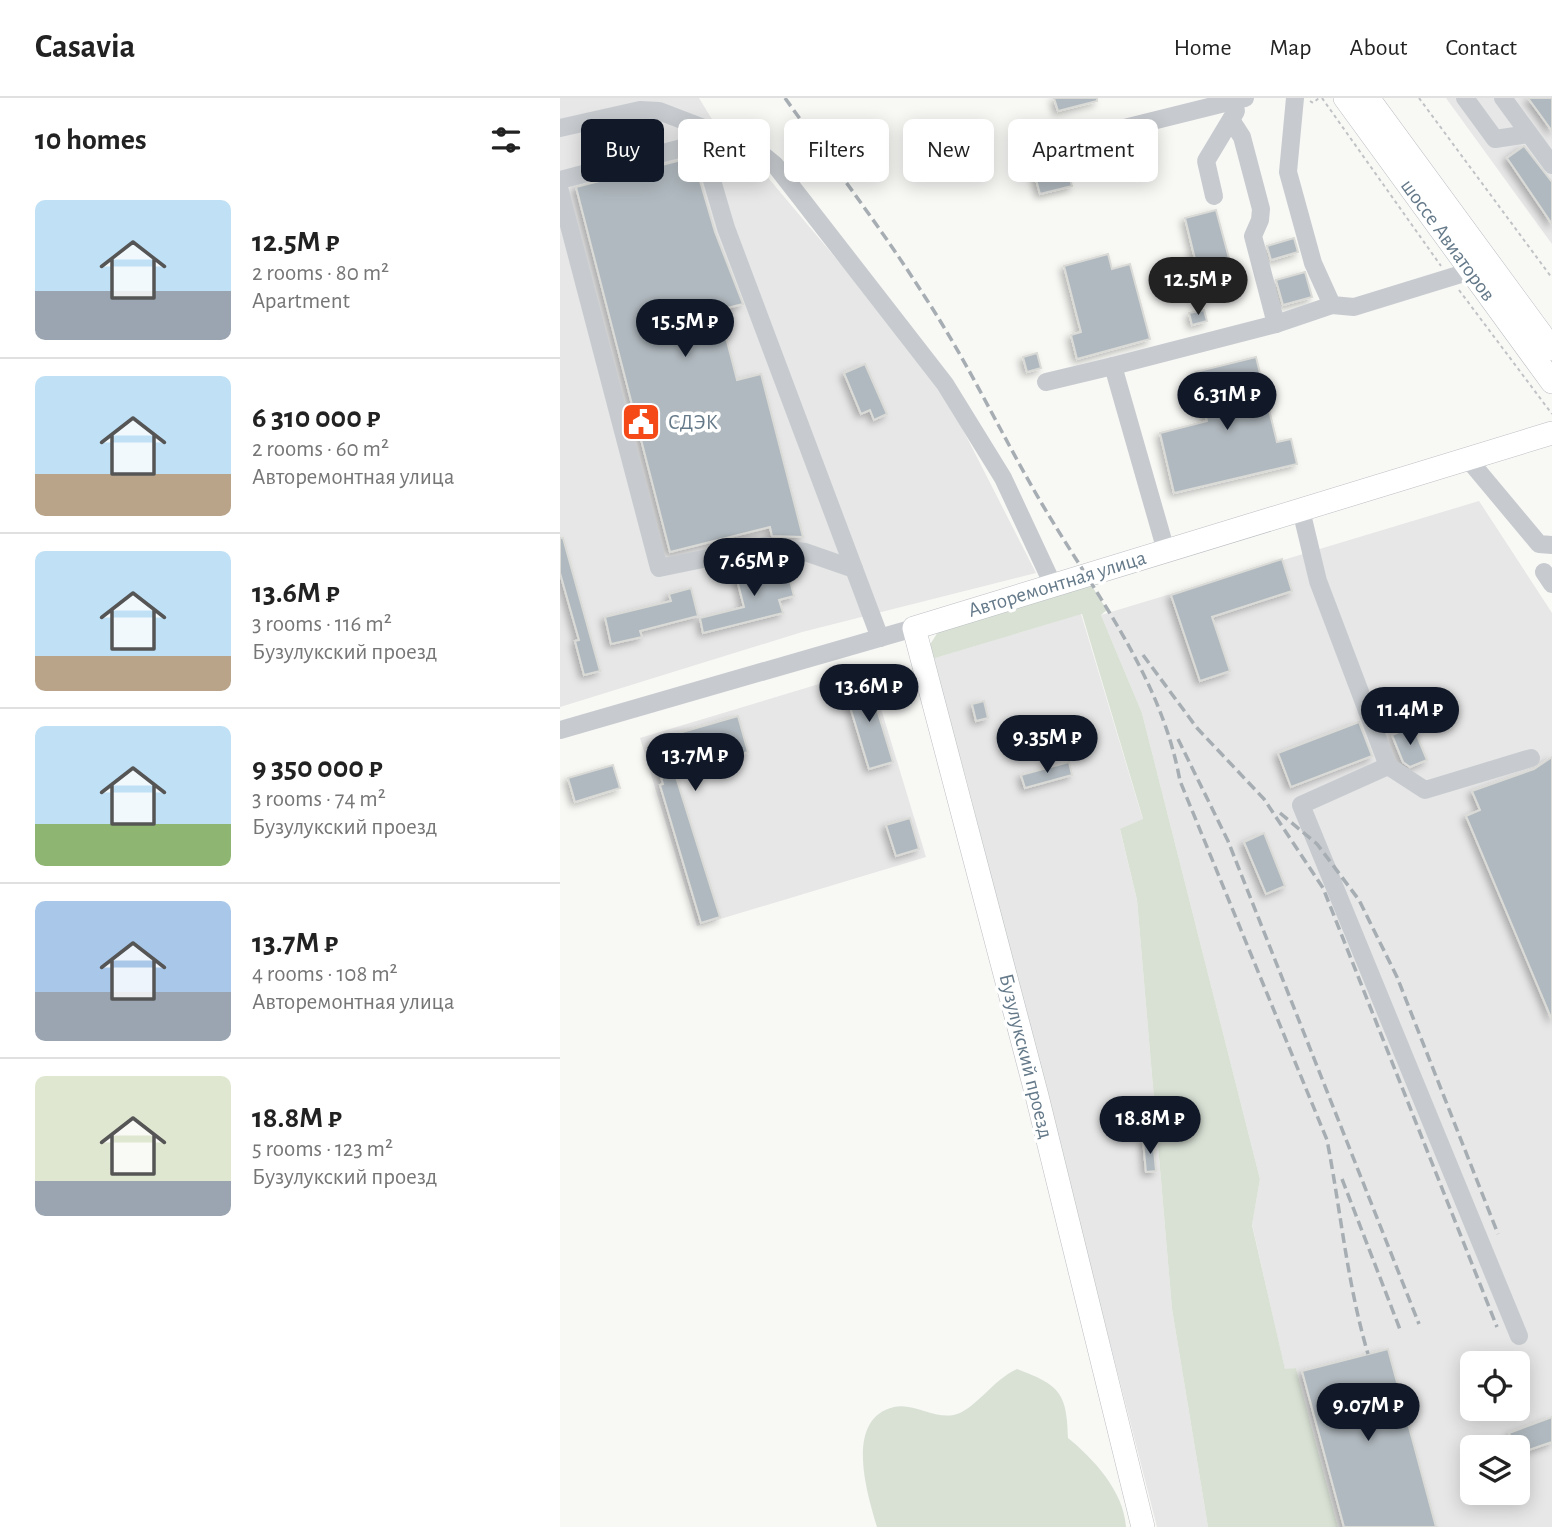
<!DOCTYPE html>
<html lang="en">
<head>
<meta charset="utf-8">
<style>
  body { margin:0; font-family:"Alegreya Sans",sans-serif; background:#f6f6f6; color:#222; height:100vh; display:flex; flex-direction:column; font-size:26px; white-space:nowrap }
  * { box-sizing:border-box; margin:0 }
  p { font-size:23px; color:#767676 }
  .icon { flex:none; width:38px; height:38px; fill:none; stroke:currentColor; stroke-width:2; stroke-linecap:round; stroke-linejoin:round }
  .map { position:relative; flex:1; overflow:hidden }
  .side { display:flex; flex-direction:column; background:#fff; width:560px }
  .side>* { flex:none }
  .guide { position:absolute; left:21px; top:21px; width:665px; height:63px; display:flex; gap:14px }
  .controls { position:absolute; left:900px; top:1253px; display:grid; gap:14px }
  .controls a { display:grid; place-items:center; width:70px; height:70px; border-radius:10px; background:#fff; box-shadow:0 4px 18px #0003; font-size:35px }
  .price { position:absolute; translate:-50% -60px; padding:0 16px; border-radius:24px; background:#111827; color:#fff; font-size:23px; line-height:46px; filter:drop-shadow(0 2px 4px #0008) }
  .price::after { content:''; position:absolute; left:50%; top:42px; width:21px; height:16px; margin-left:-10px; background:inherit; clip-path:polygon(0 0,100% 0,50% 100%) }
  .price.current { background:#222; color:#fff }
  ul { padding:0; list-style:none }
  li { display:flex; align-items:center; gap:21px; height:175px; padding:0 35px }
  li+li { border-top:2px solid #e0e0e0 }
  li span { display:grid; place-items:center; flex:none; width:196px; height:140px; border-radius:10px; color:#555 }
  li>.icon { margin-inline-start:auto }
  span .icon { width:84px; height:84px; fill:#fffc; stroke-width:1 }
  li b { font-size:30px }
  h2 { display:flex; justify-content:space-between; align-items:center; height:84px; padding:0 35px; font-size:30px }
  .tag { padding:0 24px; border-radius:10px; background:#fff; box-shadow:0 4px 18px #0003; font-size:24px; line-height:63px }
  .tag.current { background:#111827; color:#fff }
  header { display:flex; align-items:center; gap:42px; box-sizing:border-box; height:98px; padding:0 35px; background:#fff; border-bottom:2px solid #e0e0e0 }
  header strong { font-size:33px }
  nav { display:flex; gap:38px; margin-inline-start:auto; font-size:24px }
  main { display:flex; flex:1; min-height:0 }
  .map>svg:first-child { display:block }
</style>
</head>
<body>
<header>
<strong>Casavia</strong>
<nav><a>Home</a><a>Map</a><a>About</a><a>Contact</a></nav>
</header>
<main>
<section class="side">
<h2>10 homes<svg class="icon" aria-label="filters" viewBox="0 0 24 24"><path d="M4 7h16M4 17h16"/><circle cx="9" cy="7" r="2"/><circle cx="15" cy="17" r="2"/></svg></h2>
<ul>
<li><span style="background:linear-gradient(#bfe0f5 65%,#9aa5b1 0)"><svg class="icon" aria-label="home" viewBox="0 0 24 24"><path d="M3 11l9-7 9 7M6 9v11h12V9"/></svg></span><div><b>12.5M ₽</b><p>2 rooms · 80 m²</p><p>Apartment</p></div></li>
<li><span style="background:linear-gradient(#bfe0f5 70%,#b9a48a 0)"><svg class="icon" aria-label="home" viewBox="0 0 24 24"><path d="M3 11l9-7 9 7M6 9v11h12V9"/></svg></span><div><b>6 310 000 ₽</b><p>2 rooms · 60 m²</p><p>Авторемонтная улица</p></div></li>
<li><span style="background:linear-gradient(#bfe0f5 75%,#b9a48a 0)"><svg class="icon" aria-label="home" viewBox="0 0 24 24"><path d="M3 11l9-7 9 7M6 9v11h12V9"/></svg></span><div><b>13.6M ₽</b><p>3 rooms · 116 m²</p><p>Бузулукский проезд</p></div></li>
<li><span style="background:linear-gradient(#bfe0f5 70%,#8fb573 0)"><svg class="icon" aria-label="home" viewBox="0 0 24 24"><path d="M3 11l9-7 9 7M6 9v11h12V9"/></svg></span><div><b>9 350 000 ₽</b><p>3 rooms · 74 m²</p><p>Бузулукский проезд</p></div></li>
<li><span style="background:linear-gradient(#a9c7e8 65%,#9aa5b1 0)"><svg class="icon" aria-label="home" viewBox="0 0 24 24"><path d="M3 11l9-7 9 7M6 9v11h12V9"/></svg></span><div><b>13.7M ₽</b><p>4 rooms · 108 m²</p><p>Авторемонтная улица</p></div></li>
<li><span style="background:linear-gradient(#dfe7d0 75%,#9aa5b1 0)"><svg class="icon" aria-label="home" viewBox="0 0 24 24"><path d="M3 11l9-7 9 7M6 9v11h12V9"/></svg></span><div><b>18.8M ₽</b><p>5 rooms · 123 m²</p><p>Бузулукский проезд</p></div></li>
</ul>
</section>
<div class="map">
<svg width="992" height="1429" viewBox="0 0 992 1429">
  <defs>
    <filter id="shadow"><feDropShadow dx="-3.5" dy="3.5" stdDeviation="3.5" flood-color="#0004"/></filter>
  </defs>
  <rect width="100%" height="100%" fill="#f8f8f5"/>
  <g fill="#e6e7e6" fill-rule="evenodd">
    <path d="M0,0h139l28,46 37,29 172,204 100,196 -234,59 -242,75z"/>
    <path d="M886,0h106v146z"/>
    <path d="M919,403l73,112v914h-214l-42,-159 -11,2 -33,-146 8,-45 -118,-466 -41,-98zM912,1265h45v46h-45zM912,1349h45v46h-45z"/>
    <path d="M521,516l62,206 -23,10 17,70 35,409 36,218h-51l-191,-749 -34,-119z"/>
    <path d="M309,571l57,188 -229,69 -57,-188z"/>
  </g>
  <g fill="#d9e1d5">
    <path d="M530,485l17,27 -6,5 41,98 118,466 -8,46 33,144 11,-1 42,159h-130l-36,-218 -35,-409 -17,-71 23,-10 -61,-205 -150,45 -3,-13 9,-14z"/>
    <path d="M457,1271c42,16 50,23 51,69 26,21 56,54 58,89h-249c-9,-31 -34,-108 17,-120 20,-5 43,14 63,7 19,-6 36,-34 60,-45z"/>
  </g>
  <g fill="#b0b9bf" stroke="#dadad7" stroke-width="2" filter="url(#shadow)">
    <path d="M494,0h43v3l-39,10z"/>
    <path d="M968,0h24v33z"/>
    <path d="M483,36l13,10 4,15 4,-1 8,28 -32,8 -15,-55z"/>
    <path d="M964,48l28,36v42l-45,-66z"/>
    <path d="M133,59l22,75 28,72 -24,6 18,70 24,-6 42,163 -31,-1 -2,-9 -100,25 -94,-365z"/>
    <path d="M656,112l17,63 -44,11 -6,-22 12,-3 -10,-41z"/>
    <path d="M734,140l4,14 -27,8 -4,-14z"/>
    <path d="M548,156l4,15 18,-5 20,75 -73,20 -6,-24 10,-3 -17,-66z"/>
    <path d="M745,174l7,25 -29,8 -7,-25z"/>
    <path d="M644,212l3,11 -15,4 -3,-12z"/>
    <path d="M477,255l4,15 -14,4 -4,-15z"/>
    <path d="M696,259l21,85 14,-3 6,25 -123,29 -14,-60 47,-12 -12,-49z"/>
    <path d="M305,266l22,50 -13,6 -4,-10 -9,4 -17,-41z"/>
    <path d="M0,440h3l37,133 -16,4 -9,-34 4,-1 -19,-67z"/>
    <path d="M722,461l10,32 -80,26 18,54 -30,10 -29,-86z"/>
    <path d="M203,467l2,9 22,-5 7,27 -15,4 4,13 -80,20 -3,-15 44,-11 -9,-35z"/>
    <path d="M131,490l7,28 -58,15 2,6 -31,7 -6,-27 66,-16 -2,-7z"/>
    <path d="M308,582l25,82 -24,7 -25,-82z"/>
    <path d="M424,603l4,17 -12,3 -4,-17z"/>
    <path d="M178,618l10,36 -73,22 45,143 -19,6 -41,-138 3,-1 -12,-43z"/>
    <path d="M799,624l13,34 -81,31 -13,-34z"/>
    <path d="M853,628l14,34 -17,7 -7,-5 -11,-27z"/>
    <path d="M992,659v263l-86,-204 14,-6 -8,-19 62,-22z"/>
    <path d="M509,664l3,13 -47,13 -4,-13z"/>
    <path d="M53,667l7,23 -45,14 -7,-24z"/>
    <path d="M350,720l9,31 -23,7 -10,-31z"/>
    <path d="M704,735l21,53 -19,8 -22,-52z"/>
    <path d="M593,1041l3,32 -10,1 -3,-32z"/>
    <path d="M828,1251l48,178h-92l-42,-156z"/>
    <path d="M992,1319v25l-35,12v-7h-3l-5,-14z"/>
  </g>
  <g fill="none" stroke-linecap="round" stroke-linejoin="round">
    <g stroke="#babec2" stroke-width="24">
      <g id="major">
        <path d="M785,0l207,284"/>
        <path d="M808,0l184,251"/>
        <path d="M583,1429l-106,-431 -123,-468 638,-195"/>
      </g>
    </g>
    <g stroke="#c0c3c5" stroke-width="2" stroke-dasharray="3.5 3.5" stroke-linecap="butt">
      <path d="M762,0l119,168"/>
      <path d="M859,0l133,180"/>
      <path d="M750,3l3,2 6,-5"/>
      <path d="M899,192l93,124"/>
    </g>
    <g stroke="#c7cbcf" stroke-width="18">
      <path d="M735,0l-7,74 25,91 19,42 22,2 117,-36"/>
      <path d="M905,0l30,41 34,-5"/>
      <path d="M943,0l49,67"/>
      <path d="M671,22l11,17 19,72 -1,11 -7,16 23,88"/>
      <path d="M0,30l80,-18 19,1 94,36 22,18 170,219 58,94 50,107"/>
      <path d="M516,42l169,-42"/>
      <path d="M0,82l141,-37 25,85 154,410"/>
      <path d="M0,93l99,377 106,-22 40,6 49,17"/>
      <path d="M654,98l-8,-35 30,-50"/>
      <path d="M486,284l67,-16"/>
      <path d="M908,361l71,85 13,1"/>
      <path d="M741,412l17,71 70,185 -87,39 218,531"/>
      <path d="M606,453l-53,-185 163,-42 56,-19"/>
      <path d="M984,474l8,12"/>
      <path d="M0,632l354,-102"/>
      <path d="M828,668l37,24 106,-32"/>
    </g>
    <use href="#major" stroke="#fff" stroke-width="23"/>
    <g stroke="#a7aeb3" stroke-width="3.5" stroke-dasharray="10 5" stroke-linecap="butt">
      <path d="M225,0c47,66 97,131 140,199 44,67 77,139 117,207 53,90 119,172 138,277l147,359c14,72 20,143 41,214"/>
      <path d="M583,557l54,73 67,71 59,89 174,439"/>
      <path d="M618,641l50,102 191,483"/>
      <path d="M720,715l37,31 42,56 38,77 101,257"/>
      <path d="M782,1081l59,153"/>
    </g>
  </g>
  <defs>
    <g id="civic-square" transform="scale(2.0125)"><rect x="-9" y="-9" width="18" height="18" rx="4" fill="#f54918" stroke="#fff"/><path d="M-.6-6.5H3V-4.5H.6V-3L4-1V1h2V6H-6V1h2V-1L-.6-3ZM-1.2 2.5V6h2.4V2.5Z" fill="#fff"/></g>
  </defs>
  <g fill-rule="evenodd">
    <use href="#civic-square" x="81" y="324"/>
  </g>
  <g text-anchor="middle" dominant-baseline="central" stroke-width="7" stroke-linejoin="round" paint-order="stroke">
    <g font-size="21" fill="#647989" stroke="#fff">
      <text transform="translate(888 142) rotate(54)">шоссе Авиаторов</text>
      <text transform="translate(497 486) rotate(-17)">Авторемонтная улица</text>
      <text transform="translate(466 958) rotate(76)">Бузулукский проезд</text>
    </g>
    <g font-size="21" fill="#647989" stroke="#fff" text-anchor="start">
      <text x="108" y="324">СДЭК</text>
    </g>
  </g>
</svg>
<div class="controls">
<a><svg class="icon" aria-label="locate" viewBox="0 0 24 24"><circle cx="12" cy="12" r="6"/><path d="M12 2v4M12 18v4M2 12h4M18 12h4"/></svg></a>
<a><svg class="icon" aria-label="layers" viewBox="0 0 24 24"><path d="M12 4l9 5-9 5-9-5zM3 14l9 5 9-5"/></svg></a>
</div>
<b class="price current" style="left:638px;top:219px">12.5M ₽</b>
<b class="price" style="left:125px;top:261px">15.5M ₽</b>
<b class="price" style="left:667px;top:334px">6.31M ₽</b>
<b class="price" style="left:194px;top:500px">7.65M ₽</b>
<b class="price" style="left:309px;top:626px">13.6M ₽</b>
<b class="price" style="left:850px;top:649px">11.4M ₽</b>
<b class="price" style="left:487px;top:677px">9.35M ₽</b>
<b class="price" style="left:135px;top:695px">13.7M ₽</b>
<b class="price" style="left:590px;top:1058px">18.8M ₽</b>
<b class="price" style="left:808px;top:1345px">9.07M ₽</b>
<div class="guide">
<a class="tag current">Buy</a>
<a class="tag">Rent</a>
<a class="tag">Filters</a>
<a class="tag">New</a>
<a class="tag">Apartment</a>
</div>
</div>
</main>
</body>
</html>
